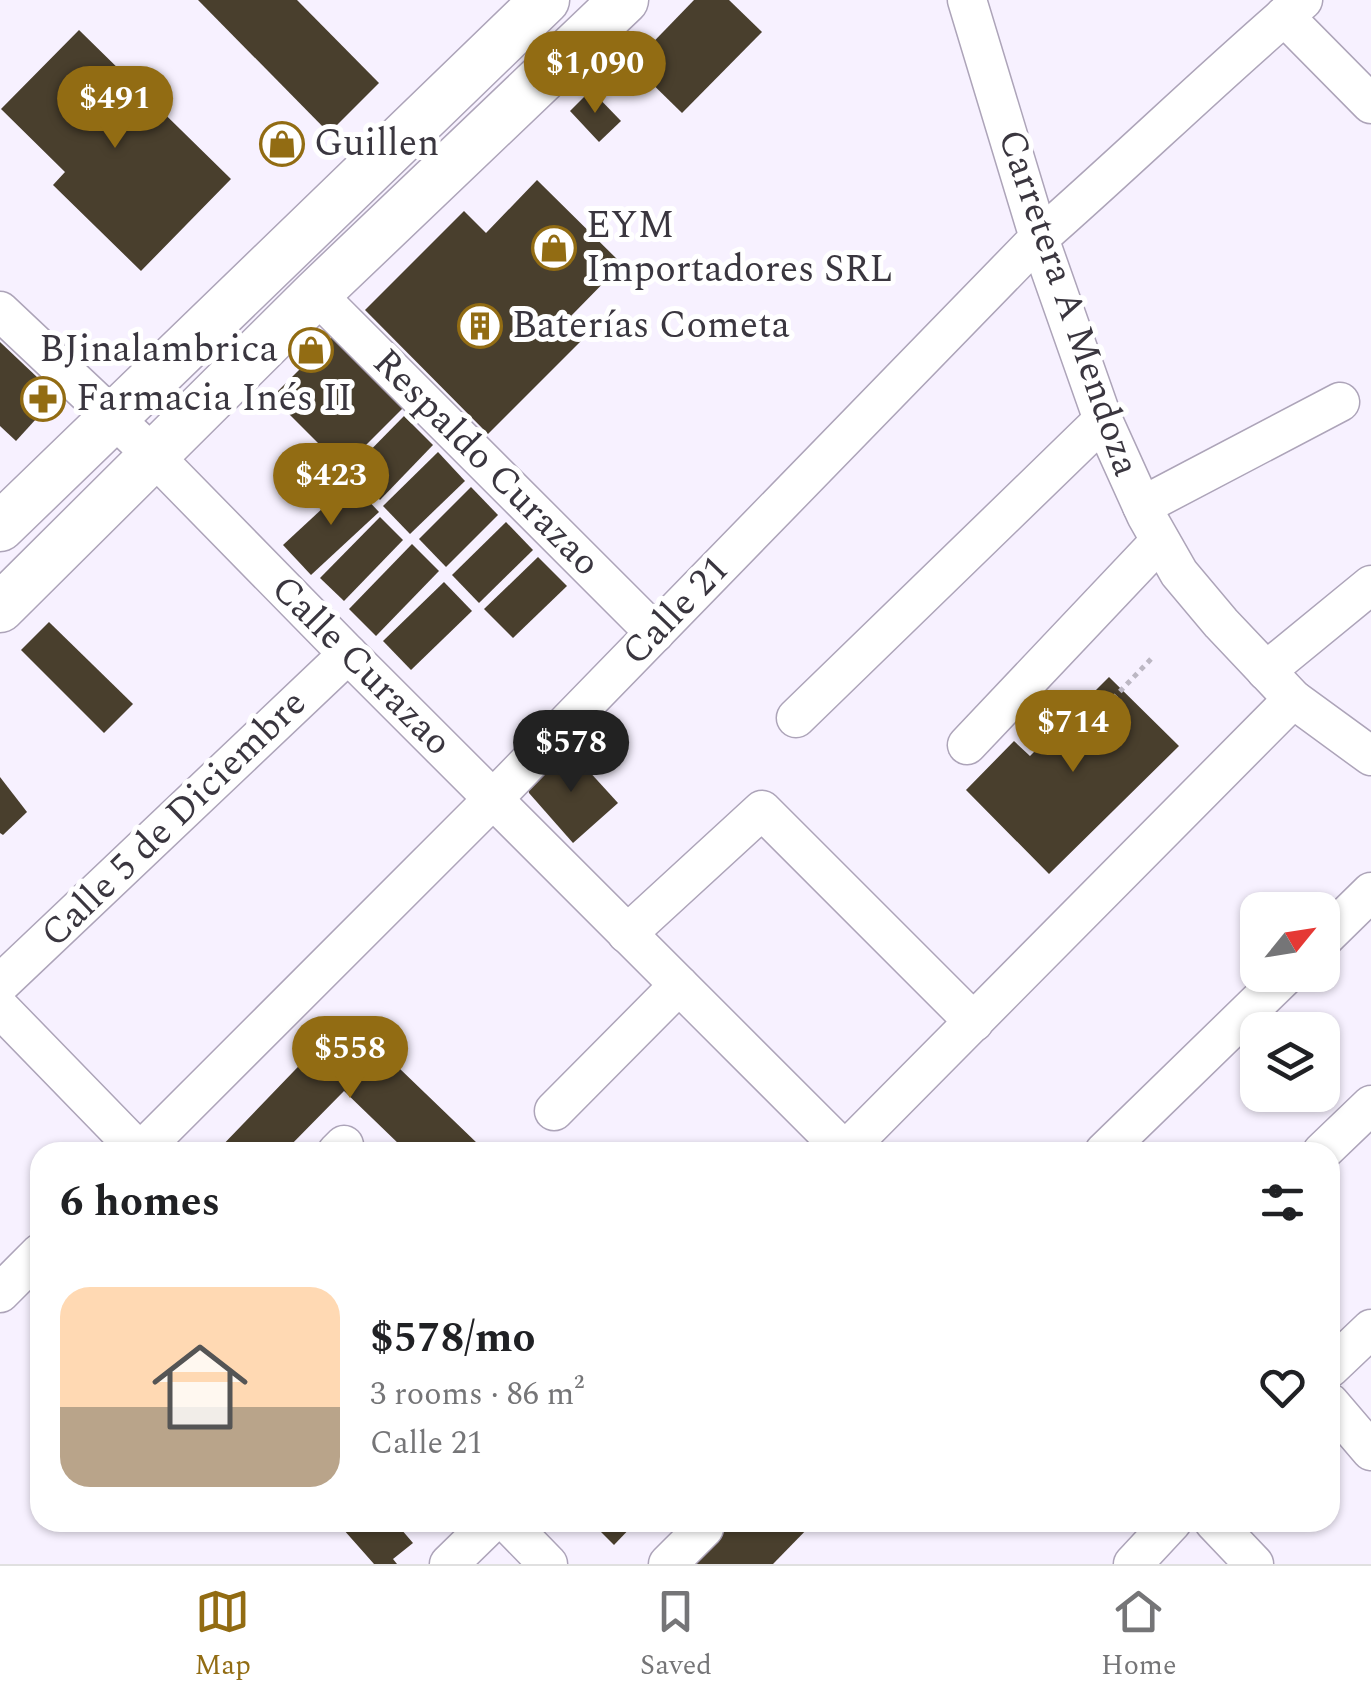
<!DOCTYPE html>
<html lang="en">
<head>
<meta charset="utf-8">
<style>
  body { margin:0; font-family:Spectral,serif; background:#f2f2f2; color:#202124; height:100vh; display:flex; flex-direction:column; font-size:38px; white-space:nowrap }
  * { box-sizing:border-box; margin:0 }
  p { font-size:32px; color:#757577 }
  .icon { flex:none; width:55px; height:55px; fill:none; stroke:currentColor; stroke-width:2; stroke-linecap:round; stroke-linejoin:round }
  .map { position:relative; flex:1; overflow:hidden }
  .panel { position:absolute; left:30px; top:1142px; width:1310px; height:390px; display:flex; flex-direction:column; background:#fff; border-radius:30px; box-shadow:0 2px 8px #0004 }
  .panel>* { flex:none }
  .needle { width:65px; rotate:60deg }
  .fabs { position:absolute; left:1240px; top:892px; display:grid; gap:20px }
  .fabs a { display:grid; place-items:center; width:100px; height:100px; border-radius:20px; background:#fff; box-shadow:0 2px 8px #0004; font-size:50px }
  .price { position:absolute; translate:-50% -85px; padding:0 22px; border-radius:35px; background:#926c13; color:#fff; font-size:32px; line-height:65px; filter:drop-shadow(0 2px 5px #0008) }
  .price::after { content:''; position:absolute; left:50%; top:60px; width:30px; height:22px; margin-left:-15px; background:inherit; clip-path:polygon(0 0,100% 0,50% 100%) }
  .price.current { background:#222; color:#fff }
  ul { padding:0; list-style:none }
  li { display:flex; align-items:center; gap:30px; height:250px; padding:0 30px }
  li+li { border-top:2px solid #e0e0e0 }
  li span { display:grid; place-items:center; flex:none; width:280px; height:200px; border-radius:30px; color:#555 }
  li>.icon { margin-inline-start:auto }
  span .icon { width:120px; height:120px; fill:#fffc; stroke-width:1 }
  li b { font-size:42px }
  h2 { display:flex; justify-content:space-between; align-items:center; height:120px; padding:0 30px; font-size:42px }
  .tab-bar { display:flex; justify-content:space-around; align-items:center; height:140px; border-top:2px solid #e0e0e0; background:#fff; font-size:28px; color:#757577 }
  .tab-bar a { display:grid; justify-items:center; gap:5px }
  .tab-bar .current { color:#926c13 }
  .map>svg:first-child { display:block }
</style>
</head>
<body>
<div class="map">
<svg width="1371" height="1564" viewBox="0 0 1371 1564">
  <rect width="100%" height="100%" fill="#f7f1ff"/>
  <g fill="#493f2d">
    <path d="M198,0h99l82,83 -50,50z"/>
    <path d="M694,0h35l33,32 -80,81 -50,-49z"/>
    <path d="M79,30l152,149 -90,92 -88,-86 12,-13 -64,-63z"/>
    <path d="M591,90l30,31 -22,21 -29,-31z"/>
    <path d="M537,180l85,84 -51,52 16,19 -99,99 -123,-124 99,-99 22,22z"/>
    <path d="M332,337l71,71 -60,60 -71,-71z"/>
    <path d="M0,342l57,54 -41,45 -16,-15z"/>
    <path d="M404,416l29,29 -53,55 -29,-30z"/>
    <path d="M438,452l27,29 -55,53 -27,-28z"/>
    <path d="M351,482l28,30 -68,63 -28,-30z"/>
    <path d="M471,487l27,28 -52,52 -27,-28z"/>
    <path d="M380,517l23,23 -59,61 -24,-23z"/>
    <path d="M506,522l27,28 -54,53 -27,-28z"/>
    <path d="M412,544l27,27 -63,65 -27,-27z"/>
    <path d="M538,557l29,29 -54,52 -29,-29z"/>
    <path d="M444,582l28,29 -61,59 -28,-29z"/>
    <path d="M49,622l84,82 -29,29 -83,-83z"/>
    <path d="M1109,677l70,69 -130,128 -83,-84 48,-49 16,15z"/>
    <path d="M566,746l52,57 -45,40 -44,-50 -1,-6z"/>
    <path d="M0,777l27,35 -24,23 -3,-2z"/>
    <path d="M346,1017l132,127 -8,8h-76l7,-6 -57,-55 -60,61h-68z"/>
    <path d="M350,1522h45l18,21 -20,16 4,5h-23l-31,-35z"/>
    <path d="M591,1522h45l-22,23z"/>
    <path d="M724,1522h90l-41,42h-89z"/>
  </g>
  <g fill="none" stroke-linecap="round" stroke-linejoin="round">
    <g stroke="#ada4b9" stroke-width="41">
      <g id="minor">
        <path d="M967,0l72,238 64,182 43,95 33,58 42,50 72,76 78,57"/>
        <path d="M1284,16l87,88"/>
        <path d="M316,294l339,339"/>
        <path d="M0,311l155,146 193,197 498,498"/>
        <path d="M1142,506l198,-104"/>
        <path d="M1266,671l105,-86"/>
        <path d="M796,718l307,-298"/>
        <path d="M967,745l193,-204"/>
        <path d="M627,934l135,-124 212,212"/>
        <path d="M1322,940l49,-48"/>
        <path d="M0,984l348,-330"/>
        <path d="M0,1008l140,144 354,-354 545,-560c89,-78 174,-161 264,-238"/>
        <path d="M554,1111l125,-126"/>
        <path d="M337,1152l7,-7"/>
        <path d="M844,1152l449,-453"/>
        <path d="M1104,1152l182,-177"/>
        <path d="M1322,1152l49,-47"/>
        <path d="M0,1293l40,-40"/>
        <path d="M1330,1368l41,-39"/>
        <path d="M1330,1403l41,48"/>
        <path d="M507,1522l41,42"/>
        <path d="M1214,1522l40,42"/>
        <path d="M449,1564l43,-42"/>
        <path d="M668,1564l36,-36"/>
        <path d="M1133,1564l39,-42"/>
      </g>
    </g>
    <g stroke="#ada4b9" stroke-width="51">
      <g id="major">
        <path d="M0,527l545,-527"/>
        <path d="M0,608l316,-314 308,-294"/>
      </g>
    </g>
    <path stroke="#bcb7c3" stroke-width="5" stroke-dasharray="5 5" stroke-linecap="butt" d="M1106,706l45,-47"/>
    <use href="#minor" stroke="#fff" stroke-width="38"/>
    <use href="#major" stroke="#fff" stroke-width="48"/>
  </g>
  <defs>
    <g id="shop-ring" transform="scale(2.25)"><circle r="9.5" fill="#fff" stroke="#926c13" stroke-width="1.5"/><path d="M-5-2.5h2.3a2.7 3.5 0 0 1 5.4 0H5L5.5 6h-11ZM-1.5-2.5h3a1.5 2.3 0 0 0-3 0Z" fill="#926c13"/></g>
    <g id="building-ring" transform="scale(2.25)"><circle r="9.5" fill="#fff" stroke="#926c13" stroke-width="1.5"/><path d="M-4-6H4V6H1V3H-1V6H-4ZM-2.5-4.3h1.7v1.8h-1.7ZM.8-4.3h1.7v1.8H.8ZM-2.5-1h1.7V.8h-1.7ZM.8-1h1.7V.8H.8Z" fill="#926c13"/></g>
    <g id="pharmacy-ring" transform="scale(2.25)"><circle r="9.5" fill="#fff" stroke="#926c13" stroke-width="1.5"/><path d="M-2-6h4v4h4v4h-4v4h-4v-4h-4v-4h4Z" fill="#926c13"/></g>
  </defs>
  <g fill-rule="evenodd">
    <use href="#shop-ring" x="282" y="144"/>
    <use href="#shop-ring" x="554" y="248"/>
    <use href="#building-ring" x="480" y="326"/>
    <use href="#shop-ring" x="311" y="350"/>
    <use href="#pharmacy-ring" x="43" y="399"/>
  </g>
  <g text-anchor="middle" dominant-baseline="central" stroke-width="10" stroke-linejoin="round" paint-order="stroke">
    <g font-size="38" fill="#3a363f" stroke="#fff" text-anchor="start">
      <text x="314" y="144">Guillen</text>
      <text x="586" y="226">EYM<tspan x="586" dy="44">Importadores SRL</tspan></text>
      <text x="512" y="326">Baterías Cometa</text>
      <text x="278" y="350" text-anchor="end">BJinalambrica</text>
      <text x="76" y="399">Farmacia Inés II</text>
    </g>
    <g font-size="38" fill="#3a363f" stroke="#fff">
      <text transform="translate(1068 303) rotate(71)">Carretera A Mendoza</text>
      <text transform="translate(486 463) rotate(45)">Respaldo Curazao</text>
      <text transform="translate(676 611) rotate(-46)">Calle 21</text>
      <text transform="translate(361 666) rotate(45)">Calle Curazao</text>
      <text transform="translate(174 819) rotate(-44)">Calle 5 de Diciembre</text>
    </g>
  </g>
</svg>
<div class="fabs">
<a><svg class="needle" viewBox="-14 -14 28 28"><path d="M0-13l5 13h-10z" fill="#e53935"/><path d="M0 13l5-13h-10z" fill="#757577"/></svg></a>
<a><svg class="icon" aria-label="layers" viewBox="0 0 24 24"><path d="M12 4l9 5-9 5-9-5zM3 14l9 5 9-5"/></svg></a>
</div>
<b class="price" style="left:595px;top:116px">$1,090</b>
<b class="price" style="left:115px;top:151px">$491</b>
<b class="price" style="left:331px;top:528px">$423</b>
<b class="price" style="left:1073px;top:775px">$714</b>
<b class="price current" style="left:571px;top:795px">$578</b>
<b class="price" style="left:350px;top:1101px">$558</b>
<section class="panel">
<h2>6 homes<svg class="icon" aria-label="filters" viewBox="0 0 24 24"><path d="M4 7h16M4 17h16"/><circle cx="9" cy="7" r="2"/><circle cx="15" cy="17" r="2"/></svg></h2>
<ul>
<li><span style="background:linear-gradient(#ffd9b3 60%,#b9a48a 0)"><svg class="icon" aria-label="home" viewBox="0 0 24 24"><path d="M3 11l9-7 9 7M6 9v11h12V9"/></svg></span><div><b>$578/mo</b><p>3 rooms · 86 m²</p><p>Calle 21</p></div><svg class="icon" aria-label="heart" viewBox="0 0 24 24"><path d="M12 20l-8-8c-3-5 5-10 8-4 3-6 11-1 8 4z"/></svg></li>
</ul>
</section>
</div>
<nav class="tab-bar">
<a class="current"><svg class="icon" aria-label="map" viewBox="0 0 24 24"><path d="M3 6l6-2 6 2 6-2v14l-6 2-6-2-6 2zM9 4v14M15 6v14"/></svg>Map</a>
<a><svg class="icon" aria-label="saved" viewBox="0 0 24 24"><path d="M7 4h10v16l-5-4-5 4z"/></svg>Saved</a>
<a><svg class="icon" aria-label="home" viewBox="0 0 24 24"><path d="M3 11l9-7 9 7M6 9v11h12V9"/></svg>Home</a>
</nav>
</body>
</html>
